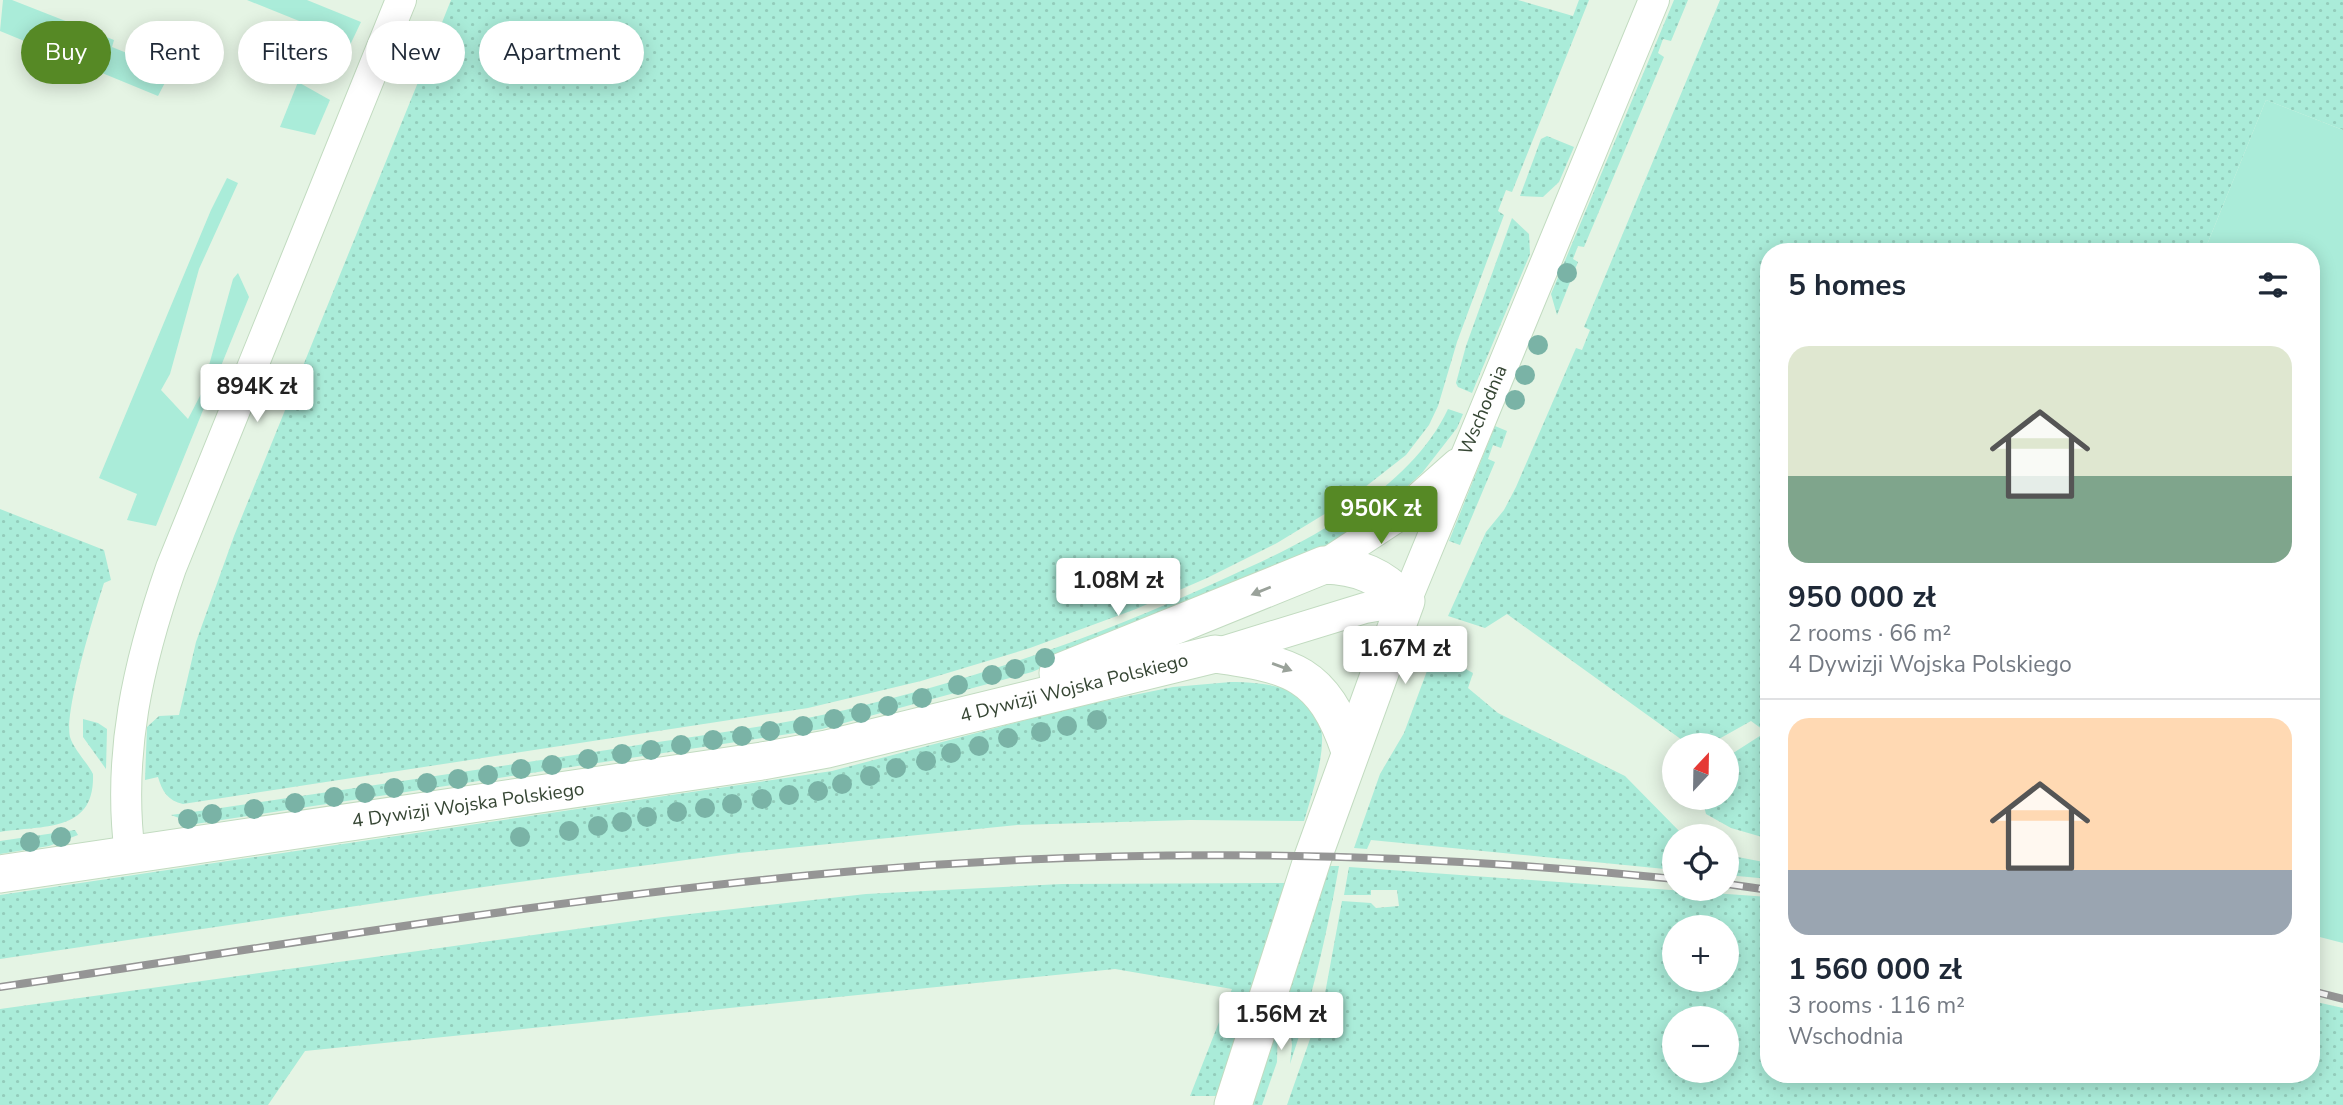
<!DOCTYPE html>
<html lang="en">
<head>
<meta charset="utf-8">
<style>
  body { margin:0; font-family:"Nunito Sans",sans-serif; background:#f2f2f3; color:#1f2937; height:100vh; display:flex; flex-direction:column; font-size:26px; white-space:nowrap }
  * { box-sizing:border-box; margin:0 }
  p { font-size:23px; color:#747a83 }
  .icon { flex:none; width:38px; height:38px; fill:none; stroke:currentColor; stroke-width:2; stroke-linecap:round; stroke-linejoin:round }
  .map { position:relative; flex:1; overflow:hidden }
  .side { position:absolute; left:1760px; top:243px; width:560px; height:840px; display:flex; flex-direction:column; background:#fff; border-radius:28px; box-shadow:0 4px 18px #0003 }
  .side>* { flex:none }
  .hud { position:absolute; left:21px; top:21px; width:665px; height:63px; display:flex; gap:14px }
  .needle { width:46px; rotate:22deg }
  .fabs { position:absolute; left:1662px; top:733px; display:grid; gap:14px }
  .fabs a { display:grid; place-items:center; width:77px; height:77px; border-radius:50%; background:#fff; box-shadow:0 4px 18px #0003; font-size:35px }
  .price { position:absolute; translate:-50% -60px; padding:0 16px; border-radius:7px; background:#fff; color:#222; font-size:23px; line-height:46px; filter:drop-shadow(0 2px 4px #0008) }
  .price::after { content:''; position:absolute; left:50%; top:42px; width:21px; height:16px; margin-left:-10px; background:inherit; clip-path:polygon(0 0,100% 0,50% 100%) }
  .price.current { background:#568925; color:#fff }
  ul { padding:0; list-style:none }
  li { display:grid; align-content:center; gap:14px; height:371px; padding:0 28px }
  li+li { border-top:2px solid #e0e1e3 }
  li span { display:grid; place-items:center; height:217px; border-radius:21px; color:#555 }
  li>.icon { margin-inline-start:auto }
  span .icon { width:126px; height:126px; fill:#fffc; stroke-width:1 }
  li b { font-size:30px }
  h2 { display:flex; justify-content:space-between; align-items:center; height:84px; padding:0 28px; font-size:30px }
  .tag { padding:0 24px; border-radius:32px; background:#fff; box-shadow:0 4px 18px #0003; font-size:24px; line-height:63px }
  .tag.current { background:#568925; color:#fff }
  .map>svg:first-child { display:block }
</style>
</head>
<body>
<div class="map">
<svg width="2343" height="1105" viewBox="0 0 2343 1105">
  <defs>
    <pattern id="grass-dots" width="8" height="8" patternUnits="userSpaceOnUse" patternTransform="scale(1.75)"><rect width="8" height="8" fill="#aaecd9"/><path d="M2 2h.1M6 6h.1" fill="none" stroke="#93ccbb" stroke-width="1.8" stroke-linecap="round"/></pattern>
  </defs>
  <rect width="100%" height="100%" fill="#e5f4e4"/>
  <g fill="url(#grass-dots)" fill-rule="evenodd">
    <path d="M451,0h1067l55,16 6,-16h10l-77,192 -6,-2 -8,21 6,4 -47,127 -19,64 -9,19 -23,30 -55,43 -74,45 -70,35 -71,31 -106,39 -109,33 -113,27 -625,96c-15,-3 -21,-13 -25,-27l-13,3 2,-53 12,-11 20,-1 17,-73 38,-106 189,-466 -15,-8 -7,-14 9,-17 9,-1 18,5z"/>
    <path d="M1674,0h14l-17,41 -8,-2 -5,14 6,4 -80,190 -6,-1 -5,13 5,3 -21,53 -6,-21z"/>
    <path d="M1720,0h623v130l-77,-30 -62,152h-435v587l-38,-11 -25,-14 -4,-16h25v-41l39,-25 -15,-11 -41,23 -21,1 -182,-131 -22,14 -37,-12 38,-84 18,-22 12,-23 60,-139 6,2 8,-20 -6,-3z"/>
    <path d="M1547,136l27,11 -15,35 -16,15 -23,-1 21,-57z"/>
    <path d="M1512,218l17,16 1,20 -58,139 -14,-6 -2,-4 10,-37z"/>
    <path d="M1448,409l15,5 -6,14 -35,45 -54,49 -26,18 -310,132 -210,57 -627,95 -24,-9c146,-21 291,-43 436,-65 79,-13 160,-22 238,-40 133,-31 260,-76 383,-133 79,-35 182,-87 220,-168z"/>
    <path d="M1495,426l12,5 -6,17 -8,-3 -5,14 7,3 -35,83 -11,-4z"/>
    <path d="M0,509l104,41 7,30 -7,3c-9,28 -40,128 -34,154 4,13 17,25 23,37 2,59 -49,51 -93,58z"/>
    <path d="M1434,652l39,21 -5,15 30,25 127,63 59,60h-9v34l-304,-30 -4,9 -13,-1 26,-74 24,-41z"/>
    <path d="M1231,682c113,1 99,55 73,139l-114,-1 -173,5 -278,28 -242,32 -497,74v-64l832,-124 243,-64 98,-20z"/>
    <path d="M83,719l15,4 9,6 -1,40 -23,-32z"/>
    <path d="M75,830l3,5 -29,11 -49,8v-13z"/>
    <path d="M1727,855l42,8v16l-42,-4z"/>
    <path d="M1328,866h11c-12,68 -27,133 -49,198l2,-19 -6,-49z"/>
    <path d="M1349,867l420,30v177h543v-73l31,7v97h-1056l37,-106 18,-98 29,2 5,5 23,-2 -2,-16h-26v5h-27zM1675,928h52v52h-52zM1675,1018h52v53h-52z"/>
    <path d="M1285,883l-68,213h-27l42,-107 -117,-20 -810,82 -37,54h-268v-96l663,-92 203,-23 196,-10z"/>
    <path d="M1278,1021l-1,41 -15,43h-11z"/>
  </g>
  <g fill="#aaecd9">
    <path d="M3,0h9l102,40 -2,7 59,24 -13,25 -158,-65z"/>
    <path d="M247,0h60l54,22 -20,42 -12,-5 11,-27 -19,-8 -2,5z"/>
    <path d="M298,82l32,18 -15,35 -35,-8z"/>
    <path d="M2266,100l77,30v813l-31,-8v-683h-108z"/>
    <path d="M227,178l11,5 -39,86 -29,105 -9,16 27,29 13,-25 32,-115 5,-6 11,24 -93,229 -29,-6 10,-26 -38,-16 112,-268z"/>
  </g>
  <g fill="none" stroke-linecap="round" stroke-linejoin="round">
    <g stroke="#c2dbc0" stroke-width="32">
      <g id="minor">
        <path d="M1324,565l73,-48 60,-53"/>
        <path d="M1215,654l150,-46 41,-7 248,-601"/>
        <path d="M130,855c-13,-100 8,-192 41,-287l230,-568"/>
      </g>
    </g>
    <g stroke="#c2dbc0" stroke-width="39">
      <g id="tertiary">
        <path d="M1058,673l266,-108c35,1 57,11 82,36l-93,256 -80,248"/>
        <path d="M0,874l762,-113 65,-12 388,-95c77,11 108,18 135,97"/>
      </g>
    </g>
    <use href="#minor" stroke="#fff" stroke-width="30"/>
    <use href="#tertiary" stroke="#fff" stroke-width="37"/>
    <g stroke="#959595" stroke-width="8">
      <g id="rail">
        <path d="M1727,884l42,6"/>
        <path d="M0,987c284,-42 569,-91 855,-116 272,-24 548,-20 820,8"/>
        <path d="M2312,991l31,8"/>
      </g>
    </g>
    <use href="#rail" stroke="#fff" stroke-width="5" stroke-dasharray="16" stroke-linecap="butt"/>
  </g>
  <g fill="#7ab3a6">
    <circle cx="1567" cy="273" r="10"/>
    <circle cx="1538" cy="345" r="10"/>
    <circle cx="1525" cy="375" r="10"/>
    <circle cx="1515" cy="400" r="10"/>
    <circle cx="1045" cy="658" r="10"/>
    <circle cx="1015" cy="669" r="10"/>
    <circle cx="992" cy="675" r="10"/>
    <circle cx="958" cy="685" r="10"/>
    <circle cx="922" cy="698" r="10"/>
    <circle cx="888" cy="706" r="10"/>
    <circle cx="861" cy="713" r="10"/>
    <circle cx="834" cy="719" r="10"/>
    <circle cx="1097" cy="720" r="10"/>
    <circle cx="803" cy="726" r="10"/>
    <circle cx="1067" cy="726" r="10"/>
    <circle cx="770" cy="731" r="10"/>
    <circle cx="1041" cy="732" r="10"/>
    <circle cx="742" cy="736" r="10"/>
    <circle cx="1008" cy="738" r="10"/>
    <circle cx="713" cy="740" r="10"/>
    <circle cx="681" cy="745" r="10"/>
    <circle cx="979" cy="746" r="10"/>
    <circle cx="651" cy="750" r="10"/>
    <circle cx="951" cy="753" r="10"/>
    <circle cx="622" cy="754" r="10"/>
    <circle cx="588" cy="759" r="10"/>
    <circle cx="926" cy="761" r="10"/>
    <circle cx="552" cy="765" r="10"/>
    <circle cx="896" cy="768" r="10"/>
    <circle cx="521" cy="769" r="10"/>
    <circle cx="488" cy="775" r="10"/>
    <circle cx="870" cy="776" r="10"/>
    <circle cx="458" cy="779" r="10"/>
    <circle cx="427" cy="783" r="10"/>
    <circle cx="842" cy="784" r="10"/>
    <circle cx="394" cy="788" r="10"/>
    <circle cx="818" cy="791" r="10"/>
    <circle cx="365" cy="793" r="10"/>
    <circle cx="789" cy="795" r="10"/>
    <circle cx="334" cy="797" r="10"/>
    <circle cx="762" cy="799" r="10"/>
    <circle cx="295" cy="803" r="10"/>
    <circle cx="732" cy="804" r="10"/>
    <circle cx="705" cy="808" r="10"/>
    <circle cx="254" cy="809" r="10"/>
    <circle cx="677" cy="812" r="10"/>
    <circle cx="212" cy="814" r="10"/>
    <circle cx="647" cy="817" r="10"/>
    <circle cx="188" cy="819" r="10"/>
    <circle cx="622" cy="822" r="10"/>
    <circle cx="598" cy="826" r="10"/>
    <circle cx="569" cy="831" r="10"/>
    <circle cx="61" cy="837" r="10"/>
    <circle cx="520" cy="837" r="10"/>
    <circle cx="30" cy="842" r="10"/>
  </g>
  <defs><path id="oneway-solid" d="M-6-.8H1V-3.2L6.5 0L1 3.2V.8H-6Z" transform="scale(1.75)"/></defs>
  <g fill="#9aa29a">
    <use href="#oneway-solid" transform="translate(1261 591) rotate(158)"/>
    <use href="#oneway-solid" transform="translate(1282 667) rotate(20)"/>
  </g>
  <g text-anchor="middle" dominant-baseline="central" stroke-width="6" stroke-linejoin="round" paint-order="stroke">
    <g font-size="19" fill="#364634" stroke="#fff">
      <text transform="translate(1483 410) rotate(-67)">Wschodnia</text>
      <text transform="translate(1074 688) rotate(-14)">4 Dywizji Wojska Polskiego</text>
      <text transform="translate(468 805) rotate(-8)">4 Dywizji Wojska Polskiego</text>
    </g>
  </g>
</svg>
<div class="fabs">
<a><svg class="needle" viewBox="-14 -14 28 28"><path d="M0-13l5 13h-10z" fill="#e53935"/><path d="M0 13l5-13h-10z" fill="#747a83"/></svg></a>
<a><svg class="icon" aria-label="locate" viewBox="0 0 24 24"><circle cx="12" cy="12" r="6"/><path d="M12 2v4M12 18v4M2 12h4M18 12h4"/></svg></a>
<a>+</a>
<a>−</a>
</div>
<b class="price" style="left:257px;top:424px">894K zł</b>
<b class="price current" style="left:1381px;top:546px">950K zł</b>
<b class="price" style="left:1118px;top:618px">1.08M zł</b>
<b class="price" style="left:1405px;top:686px">1.67M zł</b>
<b class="price" style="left:1281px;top:1052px">1.56M zł</b>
<div class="hud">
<a class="tag current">Buy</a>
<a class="tag">Rent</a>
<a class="tag">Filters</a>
<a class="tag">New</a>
<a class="tag">Apartment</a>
</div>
<section class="side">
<h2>5 homes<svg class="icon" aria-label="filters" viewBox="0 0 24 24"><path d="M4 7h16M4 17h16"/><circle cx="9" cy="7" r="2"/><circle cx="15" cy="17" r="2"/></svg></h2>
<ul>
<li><span style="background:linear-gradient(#dfe7d0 60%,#7fa58c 0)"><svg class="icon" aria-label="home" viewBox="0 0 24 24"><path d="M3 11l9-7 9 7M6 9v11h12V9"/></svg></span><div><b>950 000 zł</b><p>2 rooms · 66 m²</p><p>4 Dywizji Wojska Polskiego</p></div></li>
<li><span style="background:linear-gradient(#ffd9b3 70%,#9aa5b1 0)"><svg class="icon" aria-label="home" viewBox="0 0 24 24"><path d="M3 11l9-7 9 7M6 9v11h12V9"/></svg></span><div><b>1 560 000 zł</b><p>3 rooms · 116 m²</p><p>Wschodnia</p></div></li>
</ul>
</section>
</div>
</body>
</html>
